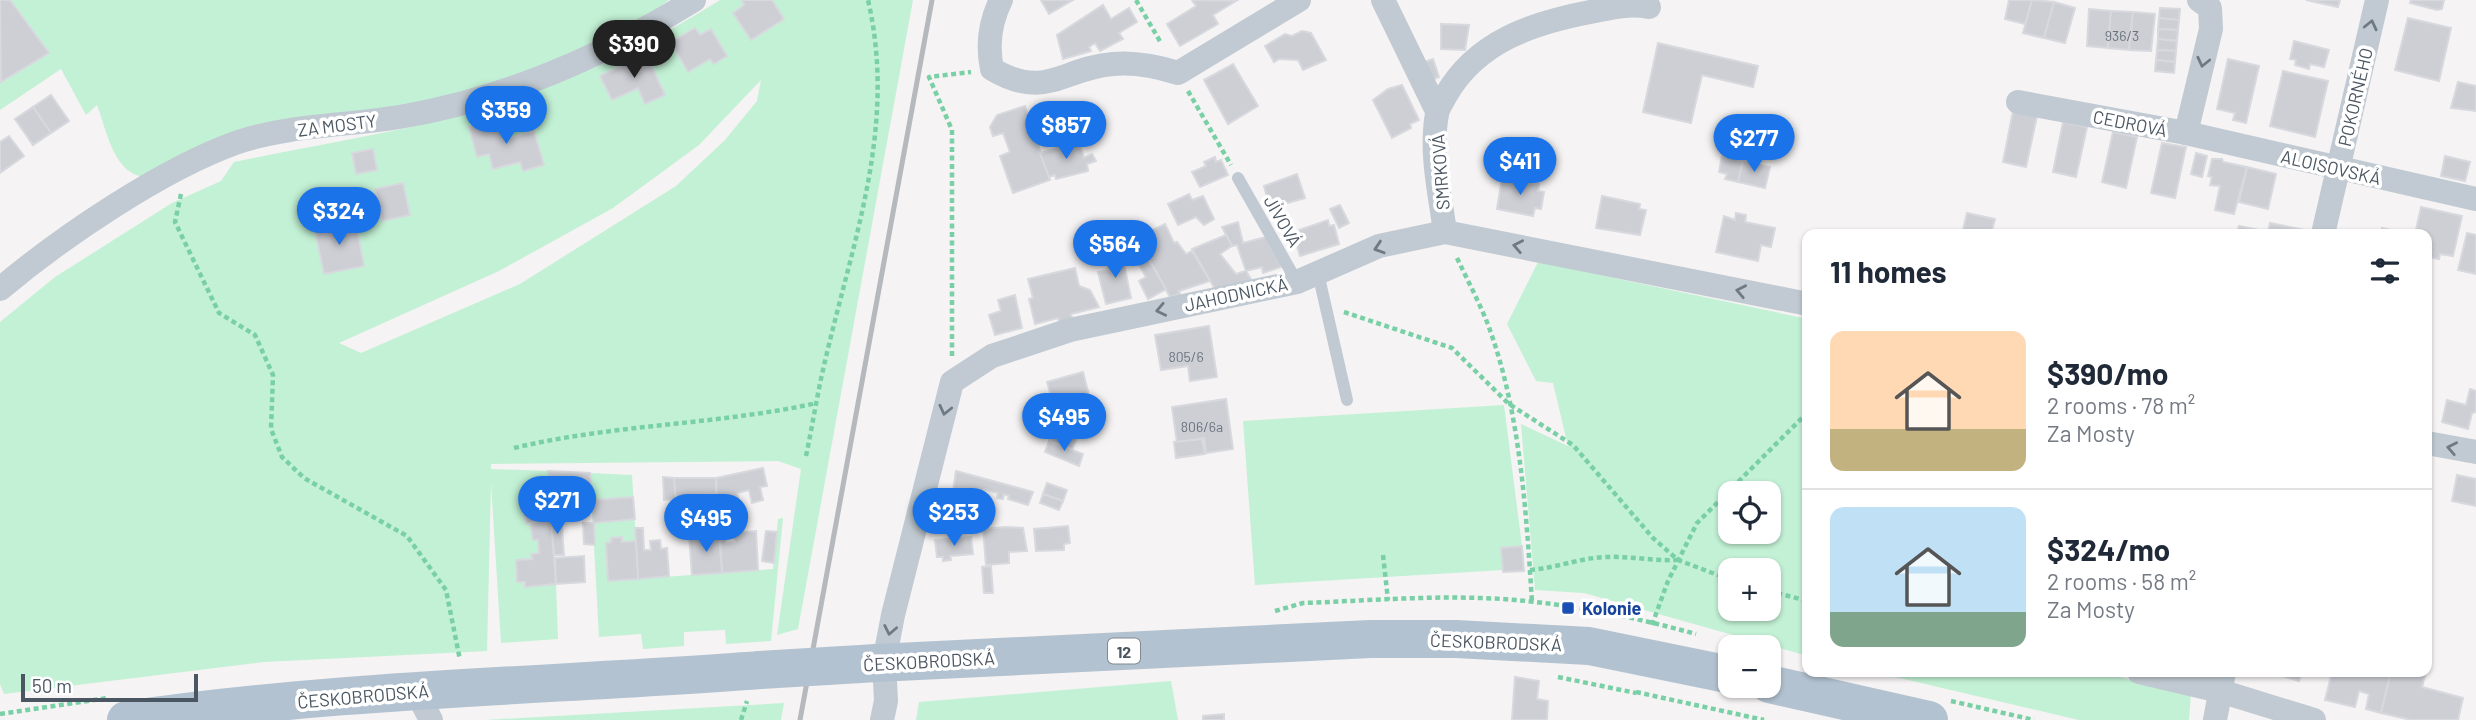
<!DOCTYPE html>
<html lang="en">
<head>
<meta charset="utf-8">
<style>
  body { margin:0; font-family:Barlow,sans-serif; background:#f6f6f7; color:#1f2937; height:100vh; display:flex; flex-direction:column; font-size:26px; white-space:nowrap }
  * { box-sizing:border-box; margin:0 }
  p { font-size:23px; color:#747a83 }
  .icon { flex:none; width:38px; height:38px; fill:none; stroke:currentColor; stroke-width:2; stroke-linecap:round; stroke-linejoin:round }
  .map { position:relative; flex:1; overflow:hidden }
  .side { position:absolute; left:1802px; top:229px; width:630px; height:448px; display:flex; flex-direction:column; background:#fff; border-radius:14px; box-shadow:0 2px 5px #0004 }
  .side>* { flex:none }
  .buttons { position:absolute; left:1718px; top:481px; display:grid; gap:14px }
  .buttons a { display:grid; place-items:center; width:63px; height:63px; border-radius:14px; background:#fff; box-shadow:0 2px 5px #0004; font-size:35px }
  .scale { position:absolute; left:21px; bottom:18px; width:177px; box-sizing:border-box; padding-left:7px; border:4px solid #4a5661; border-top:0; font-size:19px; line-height:24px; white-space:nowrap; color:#4a5661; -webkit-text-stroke:5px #fff; paint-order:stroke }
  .price { position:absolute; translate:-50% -60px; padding:0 16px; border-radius:24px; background:#1a73e8; color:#fff; font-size:23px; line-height:46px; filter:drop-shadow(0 2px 4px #0008) }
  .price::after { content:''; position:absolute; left:50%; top:42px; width:21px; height:16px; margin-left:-10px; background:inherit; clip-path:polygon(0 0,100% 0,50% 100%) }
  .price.on { background:#222; color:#fff }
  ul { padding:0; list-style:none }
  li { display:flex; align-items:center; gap:21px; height:175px; padding:0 28px }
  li+li { border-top:2px solid #e0e1e3 }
  li span { display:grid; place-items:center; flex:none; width:196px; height:140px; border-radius:14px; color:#555 }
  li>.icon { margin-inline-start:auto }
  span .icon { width:84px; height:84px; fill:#fffc; stroke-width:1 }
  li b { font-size:30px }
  h2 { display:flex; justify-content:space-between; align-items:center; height:84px; padding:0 28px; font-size:30px }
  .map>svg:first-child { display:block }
</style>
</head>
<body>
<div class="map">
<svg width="2476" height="720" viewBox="0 0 2476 720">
  <rect width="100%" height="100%" fill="#f5f3f3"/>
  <g fill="#c3f1d5" fill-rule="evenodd">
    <path d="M0,0h669l-29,21 -146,66 -147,29 -199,61c-34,0 -41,-46 -51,-72l-11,10 -25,-46 -61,41z"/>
    <path d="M720,0h22l2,5 -11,8 18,27 33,-21 -12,-19h141l-115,629 -21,6 24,-166 -23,-8 -287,3v5l57,2 3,49h-3l-2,-13 -22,4 2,13 4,-1 8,17 1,13 -8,1 1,5 -15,23h8l1,5 30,-3 2,55 -57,4 -10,-160 -4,168 -223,11 -260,32 -4,-10v-362l55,-45 117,-74 49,-22 13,-19c100,-21 205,-35 301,-70 65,-24 127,-55 185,-92zM695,28l5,7 11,-6 16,27 -12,8 -5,-5 -22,13 -17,-30zM646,54l19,40 -20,10 -7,-16 -26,12 -12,-24zM761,80l-4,21 -32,39 -49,46 -156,98 -159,69 -22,-10 160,-72 114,-63 86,-63zM505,118l5,20 24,-6 9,33 -20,6 -3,-9 -27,7 -4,-15 -12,2 -8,-28zM373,149l4,21 -21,3 -4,-20zM403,183l7,32 -28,5 -7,-31zM334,222l10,6 12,-2 8,39 -40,9 -10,-48z"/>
    <path d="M1538,262l270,57v337l-224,-63 -49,-3 -14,-166 47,22 -15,-63 -17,-2 -29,-57zM1731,494h38v38h-38zM1731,570h38v39h-38z"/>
    <path d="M1504,405l18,141 -21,2 2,22 -248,15 -12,-164z"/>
    <path d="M590,473l42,2 4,66 -30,2 2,38 165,-12 5,-50 5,-1 -12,123 -45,3 -1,-14 -41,2v14l-41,3 -2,-15 -42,3z"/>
    <path d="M1874,672h223l94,21 -2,27h-110z"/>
    <path d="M1171,681l7,39h-262l3,-18z"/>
    <path d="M784,703l-3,17h-297z"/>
  </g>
  <g fill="#cdcfd5" stroke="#d7d9de" stroke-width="2">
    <path d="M0,0h10l39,53 -48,29z"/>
    <path d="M772,0l12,19 -33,21 -18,-27 11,-8 -2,-5z"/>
    <path d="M1041,0h32l-24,14z"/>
    <path d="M1192,0l44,1 -23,14 5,9 -38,22 -13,-22 29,-18z"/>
    <path d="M2009,0h23l-7,24 -20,-5z"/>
    <path d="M2032,0l22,2 -10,36 -21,-5z"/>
    <path d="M2306,0h34l-2,7z"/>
    <path d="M2411,0h33l-2,9 -5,1 -27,-7z"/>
    <path d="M2054,2l21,6 -10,35 -21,-5z"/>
    <path d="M1103,5l8,14 18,-11 8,14 -18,11 4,6 -23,12 -5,-8 -6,4 2,4 -28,8 -6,-24z"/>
    <path d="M2160,8l20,1 -1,11 -20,-2z"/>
    <path d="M2089,9l22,2 -3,37 -21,-2z"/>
    <path d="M2111,11l22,1 -4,38 -21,-2z"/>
    <path d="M2133,12l22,2 -4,37 -22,-1z"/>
    <path d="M2159,18l20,2 -1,10 -20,-1z"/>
    <path d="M2408,18l43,10 -12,53 -44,-11z"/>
    <path d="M1441,24l28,1 -4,25 -24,-1z"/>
    <path d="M695,28l5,7 11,-6 16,27 -13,8 -4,-5 -22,13 -17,-30z"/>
    <path d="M2158,29l20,1 -1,11 -19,-2z"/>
    <path d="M1302,31l9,2 15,27 -23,10 -5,-10 -19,-1 -5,3 -9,-16 20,-12 7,2z"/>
    <path d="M2158,39l19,2 -1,10 -19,-1z"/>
    <path d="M2294,41l35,9 -5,17 -14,-3 -1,5 -14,-4 1,-5 -6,-1z"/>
    <path d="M1658,43l100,23 -5,21 -51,-12 -11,48 -48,-11z"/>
    <path d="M2157,50l19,1 -1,11 -19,-2z"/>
    <path d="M646,54l19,41 -20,9 -7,-16 -26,12 -12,-24z"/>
    <path d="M1433,59l6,18 -9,4 -9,-18z"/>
    <path d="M2228,59l31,7 -13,57 -13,-3 2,-7 -18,-4z"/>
    <path d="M2156,60l19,2 -1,11 -19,-2z"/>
    <path d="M1233,64l25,42 -30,18 -24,-44z"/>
    <path d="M2283,71l45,10 -13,56 -45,-11z"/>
    <path d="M2458,82l18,4v25l-25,-3z"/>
    <path d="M1402,85l17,35 -9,4 1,4 -19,10 -19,-38 15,-11z"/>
    <path d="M51,95l18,26 -18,12 -18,-26z"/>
    <path d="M1025,106l25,74 -37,13 -13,-37 10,-4 -7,-19 -10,3 -3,-9 7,-12z"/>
    <path d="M33,107l18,26 -18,12 -18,-26z"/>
    <path d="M2013,111l24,5 -11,51 -23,-5z"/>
    <path d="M505,118l5,20 24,-7 10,34 -21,6 -3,-9 -27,7 -4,-15 -12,3 -8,-30z"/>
    <path d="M2063,122l24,5 -11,50 -23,-5z"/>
    <path d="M2113,132l24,5 -11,51 -24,-6z"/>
    <path d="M9,136l15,20 -24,17v-31z"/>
    <path d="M1079,142l5,16 8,-4 4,7 -9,3 1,7 -32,8 -1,-4 -6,2 -9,-24z"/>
    <path d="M2162,143l24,4 -11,51 -24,-5z"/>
    <path d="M373,149l4,21 -21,4 -4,-21z"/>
    <path d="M2196,153l11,3 -5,21 -11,-3z"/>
    <path d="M1722,156l21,5 -5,21 -13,-3 2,-5 -8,-2z"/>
    <path d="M2445,156l25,6 -5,19 -24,-5z"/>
    <path d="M1215,157l1,5 5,-2 7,15 -28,12 -8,-15 14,-6 -2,-4z"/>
    <path d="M2212,159h10l1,3 24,5 -13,47 -19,-4 5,-24 -10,-1 2,-8 -4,-1z"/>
    <path d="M1743,161l27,6 -5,21 -27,-6z"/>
    <path d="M2247,167l29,7 -8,35 -29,-7z"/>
    <path d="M1297,174l8,24 -35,10 -6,-22z"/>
    <path d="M1502,178l37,6 -1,7 6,1 -3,17 -6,-1 -2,8 -36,-7z"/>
    <path d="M403,183l7,32 -28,6 -7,-32z"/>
    <path d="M1189,194l3,6 11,-4 11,23 -10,6 -8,-8 -18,8 -10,-21z"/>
    <path d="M1602,196l38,8 -1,5 7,1 -6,25 -44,-7z"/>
    <path d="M1340,205l9,18 -10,5 -9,-19z"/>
    <path d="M2421,207l41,9 -9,40 -13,-2 -1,5 -12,-2v-23h-12z"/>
    <path d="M1736,213l10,2 -1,7 30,6 -4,19 -10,-2 -3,16 -42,-9 8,-36 11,4z"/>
    <path d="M1967,213l28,6 -4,15h-29z"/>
    <path d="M1328,220l1,6 5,-1 5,19 -39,12 -5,-16 -5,1 -2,-7z"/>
    <path d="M334,222l10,6 12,-3 8,41 -40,8 -10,-48z"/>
    <path d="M1238,222l5,21 27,-7 14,30 -21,7 -1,-6 -16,4 -9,-26 -5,1 -10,-19z"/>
    <path d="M2270,223l35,7 -1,4h-67l2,-8 29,6z"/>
    <path d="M1165,224l9,19 3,-1 9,12 6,-3 18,30 -31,10 1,3 -10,3 -33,-60z"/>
    <path d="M2382,228l27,6h-28z"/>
    <path d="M2467,233l9,2v39l-18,-4z"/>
    <path d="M1226,235l6,11 -12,8 16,20 10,-3 9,15 -36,10 -27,-47z"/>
    <path d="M1139,243l27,46 -18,10 -9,-18 7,-4 -7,-12 2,-2 -12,-14z"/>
    <path d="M1122,254l9,44 -25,6 -8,-32 11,-2 -4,-13z"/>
    <path d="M1075,268l4,18 11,4 9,17 -28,7 2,8 -13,3 -2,-7 -23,6 -6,-25 4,-1 -5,-19z"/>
    <path d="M1015,295l7,33 -27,7 -6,-20 12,-4 -3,-11z"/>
    <path d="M1209,326l8,51 -27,4 -2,-15 -27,4 -6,-35z"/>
    <path d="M1083,372l11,43 -12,2 -3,-13 -24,6 -8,-28z"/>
    <path d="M2470,389l6,2v21l-4,1 -4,16 -26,-7 5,-22 19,5z"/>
    <path d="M1226,399l7,50 -27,4 -2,-15 -27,5 -5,-36z"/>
    <path d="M1051,428l26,10 -5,11 -23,-8z"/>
    <path d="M1202,439l3,15 -29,4 -2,-16z"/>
    <path d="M1049,441l34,13 -4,12 -34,-14z"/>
    <path d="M763,468l4,18 -7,1 3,13 -11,3 -3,-13 -12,3 3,12 -12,3 -2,-12 -9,1 -1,-19z"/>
    <path d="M548,471l42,2 2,19 -43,1z"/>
    <path d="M956,471l77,21 -5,13 -20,-6 1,-3 -5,-2 -1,5 -6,-1 1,-5 -14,-4 -4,27 -30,-4z"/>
    <path d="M2457,475l19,4v27l-24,-5z"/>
    <path d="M663,477l11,1 2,21 -12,1z"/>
    <path d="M674,478h42v16l-28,1 2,19h-13z"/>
    <path d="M1047,483l20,7 -4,11 -20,-7z"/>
    <path d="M1043,494l20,7 -4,9 -19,-7z"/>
    <path d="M633,497l2,22 -41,4 -2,-23z"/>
    <path d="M546,507l2,13 -22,4 -2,-13z"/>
    <path d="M551,516h10l3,39h-10z"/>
    <path d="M551,520l5,64 -31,3v-5h-8l-1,-22 16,-1 -1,-5 8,-1 -1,-13h-5l-3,-17z"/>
    <path d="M724,521l2,22 9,-1 -1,-9 22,-2 2,39 -36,3 -3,-51z"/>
    <path d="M583,523h11l1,22 -11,-1z"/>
    <path d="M1068,526l2,17 -6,1v6l-28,1 -2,-22z"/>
    <path d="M1006,527l17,1 4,23 -18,1v11l-23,2 -3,-36z"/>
    <path d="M635,528h8l1,22h7l-1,-9 10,-1 1,9 6,-1 2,28 -31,3z"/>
    <path d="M766,531l11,1 -3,31 -12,-2z"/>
    <path d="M719,532l3,41 -30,2 -3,-41z"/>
    <path d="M622,537v5l14,-1 2,38 -30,2 -2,-38 5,-1v-4z"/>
    <path d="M971,537l2,17 -23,2 1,4 -8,1v-4h-6l-2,-17z"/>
    <path d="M1522,546l2,25 -21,1 -2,-24z"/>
    <path d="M584,556l1,26 -29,2 -1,-26z"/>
    <path d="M991,566l2,27h-9l-2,-26z"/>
    <path d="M2279,672h23l-3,9 -20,-6z"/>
    <path d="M2332,672h41l17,4 -9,37 -15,-4 3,-15 -10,-3 -4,16 -30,-7z"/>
    <path d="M2391,672h35l-4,15 41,11 -5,22h-47l-30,-7z"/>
    <path d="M1515,677l24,4 -2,18 11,2 -1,19h-35z"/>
    <path d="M1224,714v6h-21v-4z"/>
  </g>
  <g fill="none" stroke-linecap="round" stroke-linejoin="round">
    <g stroke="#7ad0a6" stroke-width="4.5" stroke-dasharray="5 3.5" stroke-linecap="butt">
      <path d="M1136,0l25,43"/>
      <path d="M1188,91l43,74"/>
      <path d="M181,194l-6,28 44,91 36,22 18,40 -2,54 11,28 22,21 103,58 39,54 14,70"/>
      <path d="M1457,258c10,21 21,42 30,64 33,87 39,187 45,280"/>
      <path d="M1344,312l108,36 57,56 64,41 80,93 25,22 53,20"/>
      <path d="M952,356v-226l-23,-53 42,-5"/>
      <path d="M514,448c100,-24 203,-23 303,-45"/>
      <path d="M806,456c7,-33 12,-67 20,-99 28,-120 71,-232 42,-357"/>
      <path d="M1383,555l5,45"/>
      <path d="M1530,570c26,-2 49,-12 76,-13 23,-1 47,4 71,3"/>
      <path d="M1769,591l39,10"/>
      <path d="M1275,611l28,-8c59,-2 118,-7 177,-5 71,2 147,17 216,36"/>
      <path d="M1652,625l16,-44 29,-58 111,-111"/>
      <path d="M1558,677l78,16"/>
      <path d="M1636,692l128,28"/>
      <path d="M1951,701l83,19"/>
      <path d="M0,714l107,-16"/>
      <path d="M741,720l6,-19"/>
    </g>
    <g stroke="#c1cad2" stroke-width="12">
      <path d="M1238,178l59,104"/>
      <path d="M1318,273l29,127"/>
    </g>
    <g stroke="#c1cad2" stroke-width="24">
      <path d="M1001,0c-11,22 -14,45 -9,69 54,32 70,-1 121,-5 23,-2 43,2 65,9l121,-73"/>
      <path d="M1383,0l54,111"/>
      <path d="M2018,102l168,31 290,66"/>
      <path d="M2186,133l25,-104 -1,-21 -11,-8"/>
      <path d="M1445,232c-5,-38 -15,-80 -8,-118 1,-7 6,-13 9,-19 31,-54 87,-72 144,-83 21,-4 38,-9 59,-5"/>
      <path d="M2323,234l54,-234"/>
      <path d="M0,289c62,-52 162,-120 238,-147 54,-18 112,-16 167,-26 102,-18 202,-62 289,-116"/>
      <path d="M2427,443l49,9"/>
      <path d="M2139,672l81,19 94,29"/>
      <path d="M416,691l15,29"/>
      <path d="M882,720l4,-19 -2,-39 9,-47 59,-233 40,-26 78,-26 227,-48 82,-36 66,-14 363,72"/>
      <path d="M2215,720l9,-48"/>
    </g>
    <g stroke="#b3c2d1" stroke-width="38">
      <path d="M877,663l493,-24h86l133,7 142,29"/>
      <path d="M1769,684l160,36"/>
      <path d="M126,720c210,-31 423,-34 634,-50"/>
    </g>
    <path stroke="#b5b8bd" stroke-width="5" d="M800,720l132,-720"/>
    <path stroke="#b3c2d1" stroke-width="38" d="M760,670l117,-7"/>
  </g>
  <defs><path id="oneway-chevron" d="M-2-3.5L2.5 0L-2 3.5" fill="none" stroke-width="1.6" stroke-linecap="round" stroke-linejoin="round" transform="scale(1.75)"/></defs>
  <g stroke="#6e7983">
    <use href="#oneway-chevron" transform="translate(2371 25) rotate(-77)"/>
    <use href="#oneway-chevron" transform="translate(2203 62) rotate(103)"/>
    <use href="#oneway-chevron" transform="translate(1518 246) rotate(-169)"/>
    <use href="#oneway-chevron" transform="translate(1379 248) rotate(162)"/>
    <use href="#oneway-chevron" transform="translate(1741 291) rotate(-169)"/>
    <use href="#oneway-chevron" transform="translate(1161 310) rotate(168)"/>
    <use href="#oneway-chevron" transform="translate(945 410) rotate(103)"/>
    <use href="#oneway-chevron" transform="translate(2452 448) rotate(-169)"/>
    <use href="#oneway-chevron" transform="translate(890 630) rotate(101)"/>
  </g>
  <rect fill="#1a4fb4" stroke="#fff" stroke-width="2.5" x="1561" y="601" width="14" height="14" rx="3.5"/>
  <g text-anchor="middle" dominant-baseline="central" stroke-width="7" stroke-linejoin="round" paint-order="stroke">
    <g font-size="14" fill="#6b747e">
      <text x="2122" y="35">936/3</text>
      <text x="1186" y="356">805/6</text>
      <text x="1202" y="426">806/6a</text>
    </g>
    <rect fill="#fff" stroke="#808990" stroke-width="2" x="1108" y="638.5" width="32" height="25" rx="5"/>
    <g font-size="16" font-weight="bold" fill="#4a5661">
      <text x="1124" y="651">12</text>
    </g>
    <g font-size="18" fill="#4a5661" stroke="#fff">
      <text transform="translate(2355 97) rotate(-77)">POKORNÉHO</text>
      <text transform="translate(2130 123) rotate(11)">CEDROVÁ</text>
      <text transform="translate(337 125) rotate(-7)">ZA MOSTY</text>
      <text transform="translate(2331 167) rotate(13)">ALOISOVSKÁ</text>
      <text transform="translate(1440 172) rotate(-94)">SMRKOVÁ</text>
      <text transform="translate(1283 221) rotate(60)">JÍVOVÁ</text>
      <text transform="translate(1236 294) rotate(-12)">JAHODNICKÁ</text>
      <text transform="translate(1496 642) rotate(2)">ČESKOBRODSKÁ</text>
      <text transform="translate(929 661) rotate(-3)">ČESKOBRODSKÁ</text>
      <text transform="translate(363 696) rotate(-5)">ČESKOBRODSKÁ</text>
    </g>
    <g font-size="18" font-weight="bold" fill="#164399" stroke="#fff" text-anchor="start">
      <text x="1582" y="608">Kolonie</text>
    </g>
  </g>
</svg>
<div class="buttons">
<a><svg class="icon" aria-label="locate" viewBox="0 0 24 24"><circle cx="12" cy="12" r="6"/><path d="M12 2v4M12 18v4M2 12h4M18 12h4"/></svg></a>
<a>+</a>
<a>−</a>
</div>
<div class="scale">50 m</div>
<b class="price on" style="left:634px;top:80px">$390</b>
<b class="price" style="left:506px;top:146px">$359</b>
<b class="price" style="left:1066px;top:161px">$857</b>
<b class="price" style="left:1754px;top:174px">$277</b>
<b class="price" style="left:1520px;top:197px">$411</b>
<b class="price" style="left:339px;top:247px">$324</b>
<b class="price" style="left:1115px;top:280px">$564</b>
<b class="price" style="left:1064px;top:453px">$495</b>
<b class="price" style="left:557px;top:536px">$271</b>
<b class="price" style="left:954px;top:548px">$253</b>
<b class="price" style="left:706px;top:554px">$495</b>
<section class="side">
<h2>11 homes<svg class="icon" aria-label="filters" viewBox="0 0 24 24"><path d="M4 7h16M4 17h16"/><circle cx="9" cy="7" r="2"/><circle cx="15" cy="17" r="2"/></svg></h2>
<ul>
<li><span style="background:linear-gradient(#ffd9b3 70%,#c2b280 0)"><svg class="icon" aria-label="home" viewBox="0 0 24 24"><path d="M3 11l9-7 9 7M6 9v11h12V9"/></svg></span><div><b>$390/mo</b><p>2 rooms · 78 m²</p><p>Za Mosty</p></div></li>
<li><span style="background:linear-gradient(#bfe0f5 75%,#7fa58c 0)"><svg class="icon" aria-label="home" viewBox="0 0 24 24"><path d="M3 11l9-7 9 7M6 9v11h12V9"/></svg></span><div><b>$324/mo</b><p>2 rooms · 58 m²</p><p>Za Mosty</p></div></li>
</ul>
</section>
</div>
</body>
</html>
